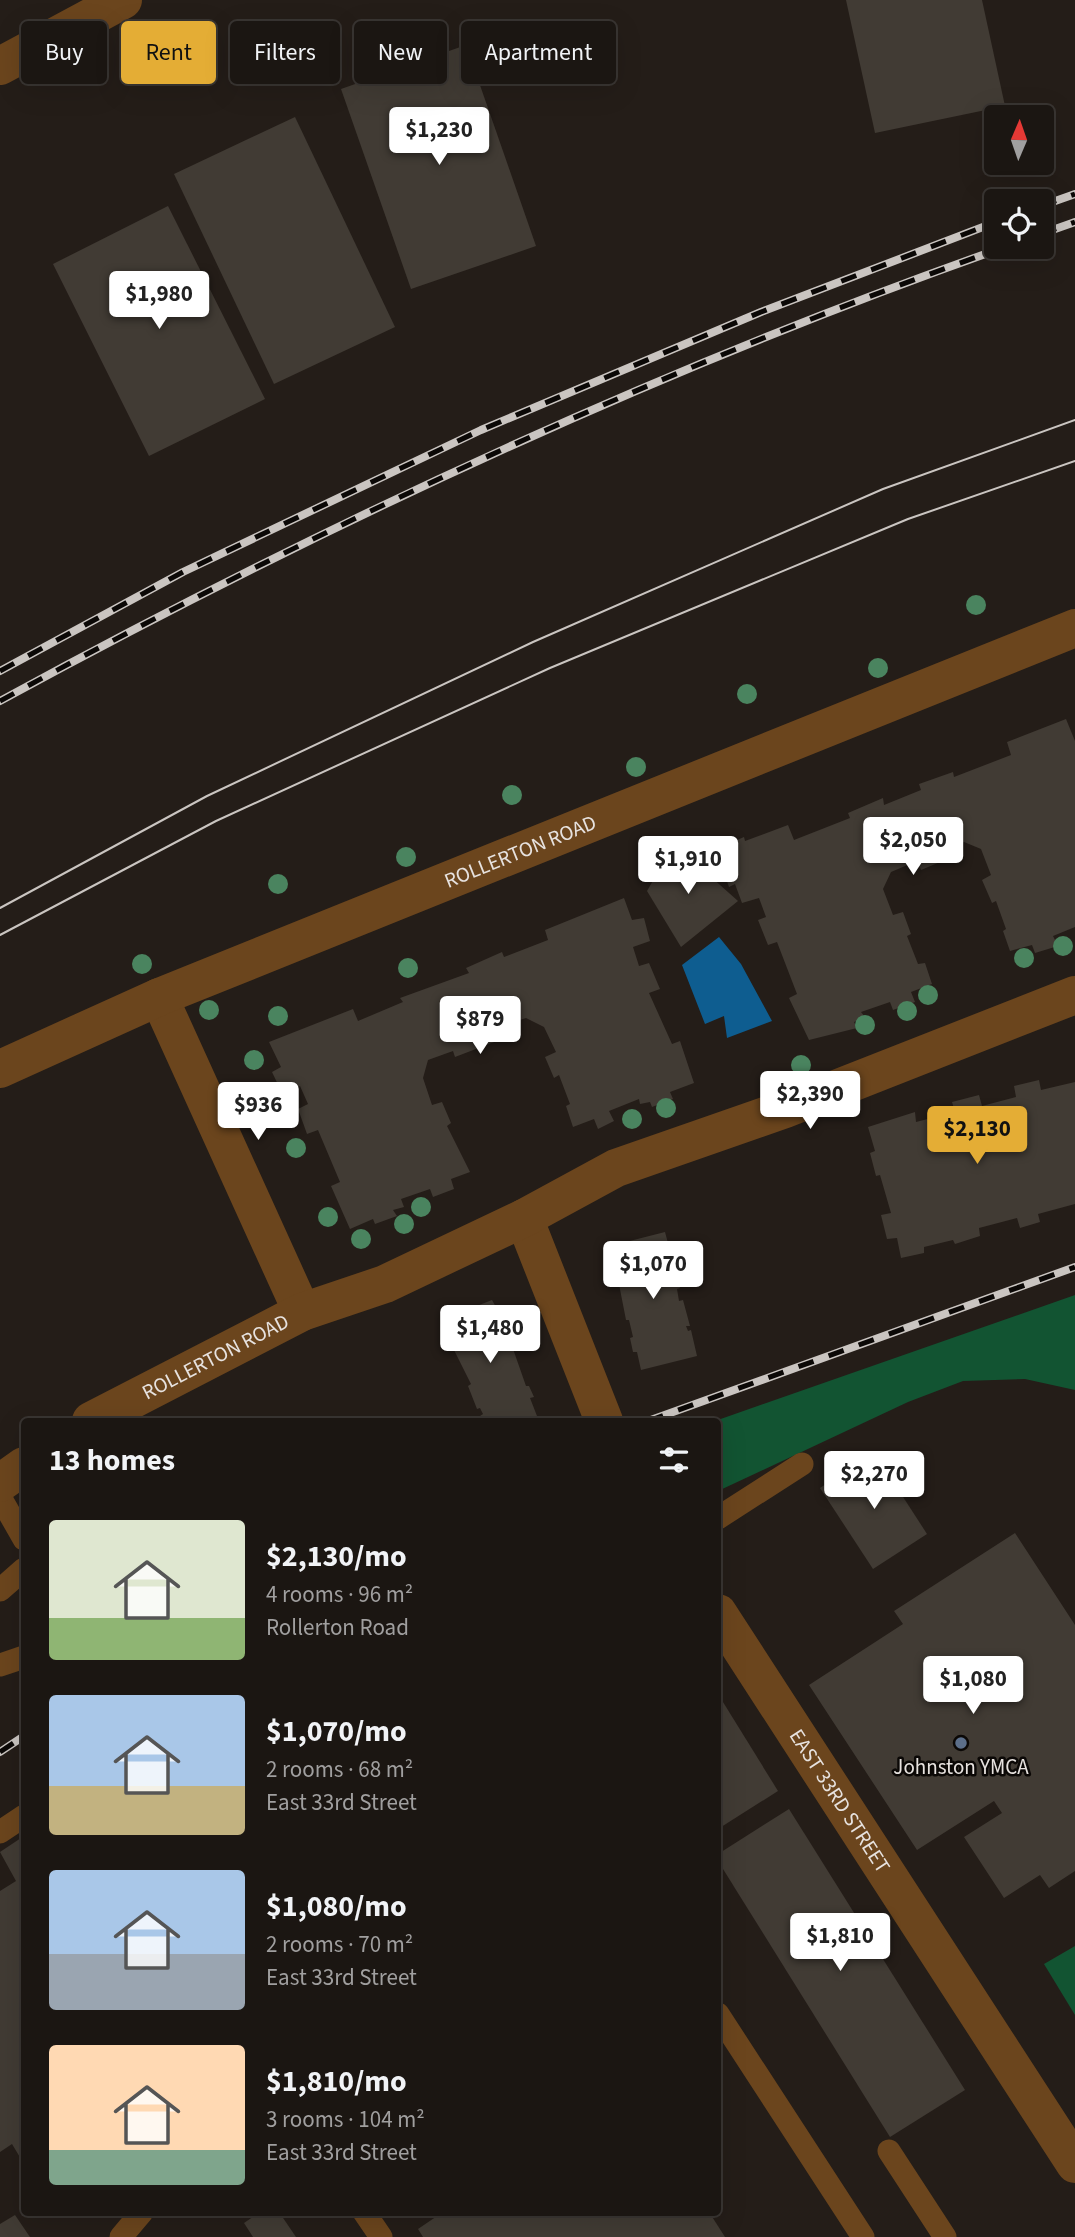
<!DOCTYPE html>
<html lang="en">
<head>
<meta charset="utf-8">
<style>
  body { margin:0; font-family:"Source Sans 3",sans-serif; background:#241f1b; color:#f1f3f6; height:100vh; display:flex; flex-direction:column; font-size:26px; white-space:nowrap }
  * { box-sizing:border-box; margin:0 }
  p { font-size:23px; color:#a09f9f }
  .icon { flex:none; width:38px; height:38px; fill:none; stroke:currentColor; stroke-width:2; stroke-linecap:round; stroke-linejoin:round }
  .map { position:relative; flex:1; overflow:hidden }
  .sheet { position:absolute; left:21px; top:1418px; width:700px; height:798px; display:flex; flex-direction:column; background:#1b1612; border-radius:7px; box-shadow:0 7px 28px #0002,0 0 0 2px #393532 }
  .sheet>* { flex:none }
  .banner { position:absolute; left:21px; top:21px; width:700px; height:63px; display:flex; gap:14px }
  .needle { width:46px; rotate:2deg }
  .controls { position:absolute; left:984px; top:105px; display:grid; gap:14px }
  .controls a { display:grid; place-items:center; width:70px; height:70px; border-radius:7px; background:#1b1612; box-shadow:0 7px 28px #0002,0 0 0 2px #393532; font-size:35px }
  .price { position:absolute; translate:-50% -60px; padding:0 16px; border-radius:7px; background:#fff; color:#222; font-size:23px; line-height:46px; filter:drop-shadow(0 2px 4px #0008) }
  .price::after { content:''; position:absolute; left:50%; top:42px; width:21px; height:16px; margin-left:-10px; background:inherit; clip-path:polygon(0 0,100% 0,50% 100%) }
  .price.on { background:#e4ad35; color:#111 }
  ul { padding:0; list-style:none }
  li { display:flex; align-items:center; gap:21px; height:175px; padding:0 28px }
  li span { display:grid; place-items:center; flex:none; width:196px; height:140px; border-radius:7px; color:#555 }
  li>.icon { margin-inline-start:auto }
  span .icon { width:84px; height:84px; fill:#fffc; stroke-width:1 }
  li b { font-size:30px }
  h2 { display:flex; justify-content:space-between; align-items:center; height:84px; padding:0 28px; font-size:30px }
  .tag { padding:0 24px; border-radius:7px; background:#1b1612; box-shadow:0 7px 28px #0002,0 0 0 2px #393532; font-size:24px; line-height:63px }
  .tag.on { background:#e4ad35; color:#111 }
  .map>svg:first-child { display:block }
</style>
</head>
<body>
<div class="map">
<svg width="1075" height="2237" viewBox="0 0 1075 2237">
  <rect width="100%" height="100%" fill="#241d18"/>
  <g fill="#125432">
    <path d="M1075,1295v95l-50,-11 -62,2 -55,21 -190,89 -3,-70z"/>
    <path d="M1075,1946v69l-31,-51z"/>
  </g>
  <path fill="#0e5d90" d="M719,937l22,27 31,57 -45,17 -3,-22 -19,8 -23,-59z"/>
  <g fill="#413b34">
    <path d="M846,0h136l23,106 -130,27z"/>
    <path d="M466,45l70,201 -125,43 -70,-200z"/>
    <path d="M295,117l100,210 -121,57 -100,-210z"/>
    <path d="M168,206l97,193 -116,57 -96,-192z"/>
    <path d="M1066,719l9,22v186l-22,9 5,10 -23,7 -3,-8 -22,6 -7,-20 3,-2 -10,-28 -4,2 -10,-23 9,-5 -10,-26 -17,-7 -28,11 4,9 -19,8 -4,-9 -26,11 -8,17 10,26 10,-3 8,22 -4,2 11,28 7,-1 7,21 -21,8 4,10 -22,8 -3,-8 -29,10 4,5 -11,5 3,6 -48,12 -20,-42 8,-4 -20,-52 -9,3 -10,-25 8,-3 -7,-19 -17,5 -7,-19 -6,3 -6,-17 5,-3 -7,-20 23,-10 1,4 43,-16 6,15 56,-22 -2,-5 35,-15 1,7 37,-15 -2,-6 34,-12 1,5 57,-22 -4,-13z"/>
    <path d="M674,844l64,57 -57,46 -34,-56z"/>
    <path d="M624,898l8,22 12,-2 6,23 -17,6 6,19 10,-3 11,26 -11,4 23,51 8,-3 14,42 -24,9 3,7 -21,8 -2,-5 -10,2 -1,-5 -30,12 5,10 -16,8 -4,-10 -21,8 -7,-21 4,-2 -11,-29 -5,3 -9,-21 11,-5 -12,-25 -18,-9 -28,9 4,12 -47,18 -2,-6 -25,9 -5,18 9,27 10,-3 9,21 -4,3 23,46 -19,7 3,10 -21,8 -3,-8 -29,10 3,8 -11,3 4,6 -22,8 -2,-5 -23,10 -19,-43 9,-4 -22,-52 -11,4 -9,-25 10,-5 -8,-18 -18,7 -10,-21 9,-5 -12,-25 84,-33 5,12 45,-19 -3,-4 69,-25 -3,-5 36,-16 2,5 44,-17 -3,-10z"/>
    <path d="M1039,1080l2,10 34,-8v122l-37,10 2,8 -20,6 -3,-10 -38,10 1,8 -25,8 -2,-4 -29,7v6l-23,5 -4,-20 -10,1 -6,-24 10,-2 -11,-38 -4,1 -6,-23 5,-2 -7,-24 47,-15 1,10 39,-10 -3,-10 27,-7 3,11 34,-9 -2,-11z"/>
    <path d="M665,1232l7,26 -3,1 1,5 4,-1 6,25 -3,1 2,12 4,-1 7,26h-4l2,5 3,-1 6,26 -56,14 -4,-18h-4l-3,-14 3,-1 -4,-17h-3l-8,-41h-3l-5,-33z"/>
    <path d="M492,1300l9,16 8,31 3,-1 14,40h3l5,11 -4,1 7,18 -10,5h-45l-2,-5 3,-2 -3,-6 -3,1 -9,-23 3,-2 -17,-34 4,-1 -17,-29z"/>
    <path d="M874,1452l53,82 -54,35 -53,-81z"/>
    <path d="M1015,1533l60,92v246l-26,17 -9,-13 -36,23 -40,-61 38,-24 -8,-12 -77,49 -108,-165 94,-61 -9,-13z"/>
    <path d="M718,1694l60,97 -60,38z"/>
    <path d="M789,1809l176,281 -75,47 -172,-276v-7z"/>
    <path d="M24,1836v328l-12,-20 -12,8v-261l16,-10 -16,-29z"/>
    <path d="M260,2212h19l17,25h-43l-9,-14z"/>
    <path d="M443,2212h266l16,25h-302l-5,-8z"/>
    <path d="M15,2215l15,22h-30v-13z"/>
  </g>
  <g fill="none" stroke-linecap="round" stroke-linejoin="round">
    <g stroke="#6b451d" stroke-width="23">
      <path d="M0,1497l24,42"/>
      <path d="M718,1518l84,-54"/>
      <path d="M0,1590l24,-21"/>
      <path d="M0,1665l24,-8"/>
      <path d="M0,1832l24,-16"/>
      <path d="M718,2014l145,223"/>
      <path d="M889,2151l56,86"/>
      <path d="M364,2212l17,25"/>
      <path d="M121,2237l21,-25"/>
    </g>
    <g stroke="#6b451d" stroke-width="38">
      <path d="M0,66l123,-66"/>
      <path d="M159,997l143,315"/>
      <path id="s1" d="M0,1069l159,-72 916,-369"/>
      <path d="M524,1218l80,203"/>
      <path id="s2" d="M91,1421l211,-109 83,-28 139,-66 92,-50 169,-59 290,-114"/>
      <path d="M0,1483l24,-17"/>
      <path id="s3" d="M718,1613l357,551"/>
    </g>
    <g stroke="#cac5c1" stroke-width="2">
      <path d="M0,908l207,-112 326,-154 350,-153 192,-69"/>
      <path d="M0,935l216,-114 334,-153 358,-149 167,-58"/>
    </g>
    <g stroke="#cac5c1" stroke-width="8">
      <g id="rail">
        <path d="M1041,206l34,-12"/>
        <path d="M1041,234l34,-12"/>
        <path d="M0,671l183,-99 298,-142 280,-118 235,-90"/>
        <path d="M0,701c323,-176 658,-332 1005,-454"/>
        <path d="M648,1421l427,-154"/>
        <path d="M0,1752l24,-16"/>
      </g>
    </g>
    <use href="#rail" stroke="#0b0806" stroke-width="5" stroke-dasharray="16" stroke-linecap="butt"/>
  </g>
  <g fill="#4a845f">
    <circle cx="976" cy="605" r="10"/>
    <circle cx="878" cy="668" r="10"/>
    <circle cx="747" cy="694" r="10"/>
    <circle cx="636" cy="767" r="10"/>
    <circle cx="512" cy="795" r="10"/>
    <circle cx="406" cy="857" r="10"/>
    <circle cx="278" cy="884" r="10"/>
    <circle cx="1063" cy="946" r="10"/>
    <circle cx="1024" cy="958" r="10"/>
    <circle cx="142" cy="964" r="10"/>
    <circle cx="408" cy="968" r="10"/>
    <circle cx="928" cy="995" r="10"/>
    <circle cx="209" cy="1010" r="10"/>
    <circle cx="907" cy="1011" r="10"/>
    <circle cx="278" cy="1016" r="10"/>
    <circle cx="865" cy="1025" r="10"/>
    <circle cx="254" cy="1060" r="10"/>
    <circle cx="801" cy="1065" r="10"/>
    <circle cx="276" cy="1104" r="10"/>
    <circle cx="666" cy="1108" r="10"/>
    <circle cx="632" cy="1119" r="10"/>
    <circle cx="296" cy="1148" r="10"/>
    <circle cx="421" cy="1207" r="10"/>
    <circle cx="328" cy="1217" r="10"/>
    <circle cx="404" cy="1224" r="10"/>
    <circle cx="361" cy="1239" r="10"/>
  </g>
  <circle fill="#5c6f8a" stroke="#0b0806" stroke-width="2.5" cx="961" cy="1743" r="7"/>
  <g text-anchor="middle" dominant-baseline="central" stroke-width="5" stroke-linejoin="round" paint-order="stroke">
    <g font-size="21" fill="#e7e2df" stroke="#0b0806">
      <text stroke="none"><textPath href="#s1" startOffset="564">ROLLERTON ROAD</textPath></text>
      <text stroke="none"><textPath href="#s2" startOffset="140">ROLLERTON ROAD</textPath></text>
      <text stroke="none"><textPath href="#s3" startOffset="224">EAST 33RD STREET</textPath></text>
    </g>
    <g font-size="21" fill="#e7e2df" stroke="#0b0806">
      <text x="961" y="1767">Johnston YMCA</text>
    </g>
  </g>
</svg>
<div class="controls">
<a><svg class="needle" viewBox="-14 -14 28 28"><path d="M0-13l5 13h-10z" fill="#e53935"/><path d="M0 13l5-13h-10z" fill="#a09f9f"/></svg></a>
<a><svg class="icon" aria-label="locate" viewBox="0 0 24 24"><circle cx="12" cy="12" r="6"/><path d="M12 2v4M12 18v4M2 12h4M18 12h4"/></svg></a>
</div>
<b class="price" style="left:439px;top:167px">$1,230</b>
<b class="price" style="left:159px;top:331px">$1,980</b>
<b class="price" style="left:913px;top:877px">$2,050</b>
<b class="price" style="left:688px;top:896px">$1,910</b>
<b class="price" style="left:480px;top:1056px">$879</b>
<b class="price" style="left:810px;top:1131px">$2,390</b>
<b class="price" style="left:258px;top:1142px">$936</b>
<b class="price on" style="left:977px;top:1166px">$2,130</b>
<b class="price" style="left:653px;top:1301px">$1,070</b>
<b class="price" style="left:490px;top:1365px">$1,480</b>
<b class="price" style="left:874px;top:1511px">$2,270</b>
<b class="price" style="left:973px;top:1716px">$1,080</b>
<b class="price" style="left:840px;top:1973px">$1,810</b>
<div class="banner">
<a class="tag">Buy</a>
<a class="tag on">Rent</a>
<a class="tag">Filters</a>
<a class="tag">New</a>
<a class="tag">Apartment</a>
</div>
<section class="sheet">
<h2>13 homes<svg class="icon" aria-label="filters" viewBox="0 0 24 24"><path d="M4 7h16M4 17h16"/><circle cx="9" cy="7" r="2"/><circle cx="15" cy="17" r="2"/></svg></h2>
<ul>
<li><span style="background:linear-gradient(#dfe7d0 70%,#8fb573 0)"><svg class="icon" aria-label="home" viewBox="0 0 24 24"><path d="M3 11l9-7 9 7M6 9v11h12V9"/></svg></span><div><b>$2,130/mo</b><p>4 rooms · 96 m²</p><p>Rollerton Road</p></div></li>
<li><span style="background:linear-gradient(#a9c7e8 65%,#c2b280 0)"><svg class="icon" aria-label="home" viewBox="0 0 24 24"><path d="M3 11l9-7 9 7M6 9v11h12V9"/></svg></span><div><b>$1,070/mo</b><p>2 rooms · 68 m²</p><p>East 33rd Street</p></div></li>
<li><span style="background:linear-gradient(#a9c7e8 60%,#9aa5b1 0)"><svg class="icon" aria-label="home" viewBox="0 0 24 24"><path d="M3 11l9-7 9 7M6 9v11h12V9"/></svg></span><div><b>$1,080/mo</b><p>2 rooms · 70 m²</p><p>East 33rd Street</p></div></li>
<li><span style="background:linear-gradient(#ffd9b3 75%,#7fa58c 0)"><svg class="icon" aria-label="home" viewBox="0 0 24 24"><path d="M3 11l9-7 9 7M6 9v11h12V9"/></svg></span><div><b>$1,810/mo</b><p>3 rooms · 104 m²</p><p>East 33rd Street</p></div></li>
</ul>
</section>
</div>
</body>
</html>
